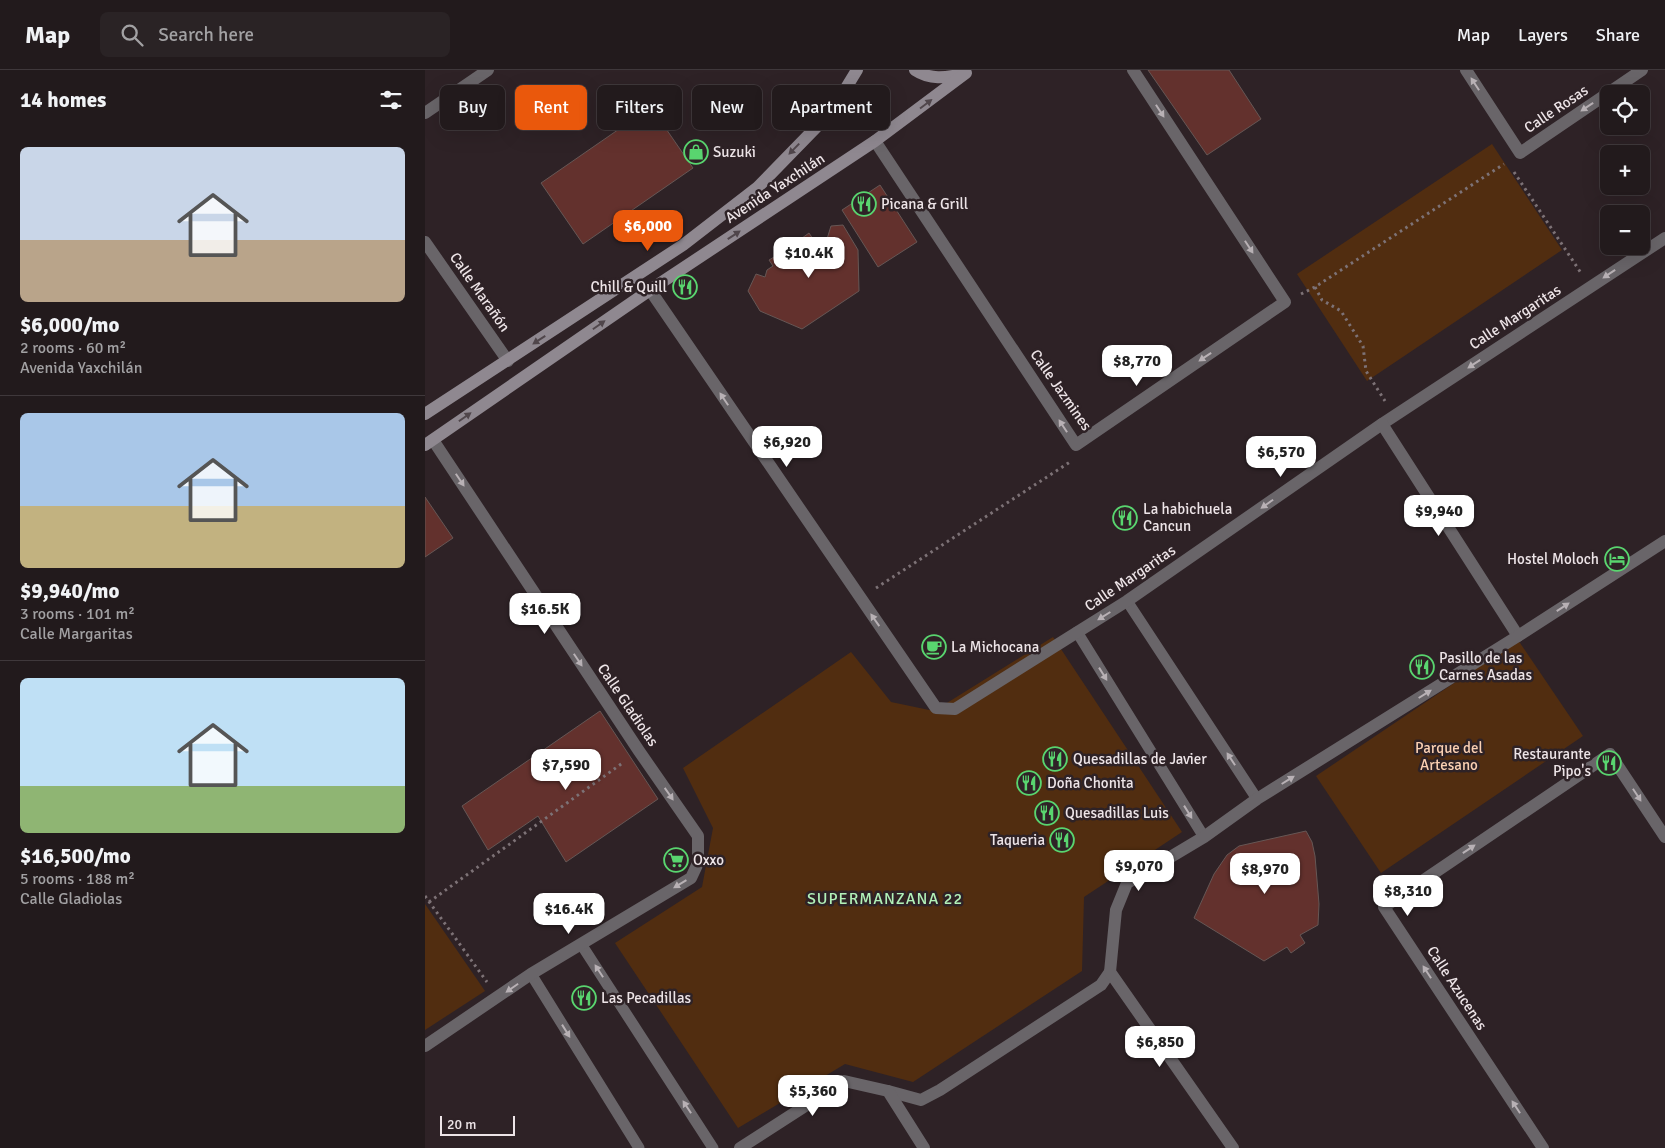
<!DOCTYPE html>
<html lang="en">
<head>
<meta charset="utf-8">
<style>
  body { margin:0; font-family:Signika,sans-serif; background:#2a2325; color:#f1f3f6; height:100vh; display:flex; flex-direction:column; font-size:19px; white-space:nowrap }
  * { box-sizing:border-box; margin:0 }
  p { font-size:16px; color:#a2a1a3 }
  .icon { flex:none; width:28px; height:28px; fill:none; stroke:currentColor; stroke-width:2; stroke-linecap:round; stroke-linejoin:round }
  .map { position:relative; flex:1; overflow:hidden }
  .panel { display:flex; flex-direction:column; background:#221a1c; width:425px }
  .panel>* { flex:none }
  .banner { position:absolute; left:15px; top:15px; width:475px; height:45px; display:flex; gap:10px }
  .tools { position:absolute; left:1175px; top:15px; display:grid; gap:10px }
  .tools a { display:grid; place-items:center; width:50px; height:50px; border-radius:8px; background:#221a1c; box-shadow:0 5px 20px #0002,0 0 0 1px #3f383b; font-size:25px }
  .scale { position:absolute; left:15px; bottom:12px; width:75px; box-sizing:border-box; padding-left:5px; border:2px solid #ede4e7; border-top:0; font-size:14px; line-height:18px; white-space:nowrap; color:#ede4e7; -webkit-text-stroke:4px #2e2226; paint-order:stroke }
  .price { position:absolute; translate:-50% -42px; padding:0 11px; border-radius:10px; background:#fff; color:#222; font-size:16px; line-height:32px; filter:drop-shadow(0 1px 2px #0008) }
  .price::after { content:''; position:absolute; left:50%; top:30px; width:15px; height:11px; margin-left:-8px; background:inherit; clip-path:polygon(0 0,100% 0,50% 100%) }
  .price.current { background:#ea580c; color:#fff }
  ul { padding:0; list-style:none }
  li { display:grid; align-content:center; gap:10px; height:265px; padding:0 20px }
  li+li { border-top:1px solid #3f383b }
  li span { display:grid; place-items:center; height:155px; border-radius:8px; color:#555 }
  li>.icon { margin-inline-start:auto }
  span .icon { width:90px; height:90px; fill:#fffc; stroke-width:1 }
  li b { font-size:21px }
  h2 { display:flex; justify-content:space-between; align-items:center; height:60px; padding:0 20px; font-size:21px }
  .chip { padding:0 18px; border-radius:8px; background:#221a1c; box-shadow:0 5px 20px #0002,0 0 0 1px #3f383b; font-size:18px; line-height:45px }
  .chip.current { background:#ea580c; color:#fff }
  header { display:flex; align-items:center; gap:30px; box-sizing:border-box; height:70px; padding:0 25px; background:#221a1c; border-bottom:1px solid #3f383b }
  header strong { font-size:24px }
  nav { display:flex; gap:28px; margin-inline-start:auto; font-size:18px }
  .search { width:350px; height:45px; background:#2a2325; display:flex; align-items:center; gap:12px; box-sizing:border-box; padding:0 18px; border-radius:8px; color:#a2a1a3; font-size:19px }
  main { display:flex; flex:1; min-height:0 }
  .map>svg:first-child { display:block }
</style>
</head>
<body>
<header>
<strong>Map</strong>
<div class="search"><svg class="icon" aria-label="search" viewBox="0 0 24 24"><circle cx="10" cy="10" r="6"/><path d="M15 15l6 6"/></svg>Search here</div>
<nav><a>Map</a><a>Layers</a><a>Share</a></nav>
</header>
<main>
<section class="panel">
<h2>14 homes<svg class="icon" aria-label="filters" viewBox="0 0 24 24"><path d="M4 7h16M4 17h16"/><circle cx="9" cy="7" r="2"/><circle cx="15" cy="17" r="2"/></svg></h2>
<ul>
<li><span style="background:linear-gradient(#c9d6e8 60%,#b9a48a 0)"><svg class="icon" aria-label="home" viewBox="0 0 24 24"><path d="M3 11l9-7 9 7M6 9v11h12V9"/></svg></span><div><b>$6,000/mo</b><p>2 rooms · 60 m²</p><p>Avenida Yaxchilán</p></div></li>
<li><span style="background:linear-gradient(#a9c7e8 60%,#c2b280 0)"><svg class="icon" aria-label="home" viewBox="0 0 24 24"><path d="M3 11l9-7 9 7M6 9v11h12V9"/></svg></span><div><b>$9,940/mo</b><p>3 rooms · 101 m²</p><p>Calle Margaritas</p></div></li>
<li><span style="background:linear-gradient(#bfe0f5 70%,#8fb573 0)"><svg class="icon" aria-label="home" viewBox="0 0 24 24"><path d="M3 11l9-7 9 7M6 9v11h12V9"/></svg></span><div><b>$16,500/mo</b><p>5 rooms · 188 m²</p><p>Calle Gladiolas</p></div></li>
</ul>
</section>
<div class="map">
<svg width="1240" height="1078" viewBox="0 0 1240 1078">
  <rect width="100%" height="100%" fill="#2e2226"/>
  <g fill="#512d10">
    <path d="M1067,74l70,106 -195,131 -70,-107z"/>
    <path d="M628,567l129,195 -98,65 -2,74 -169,111 -68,-18 -107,64 -123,-185 87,-56 11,-59 -30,-60 168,-116 40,50 43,9z"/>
    <path d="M1093,570l65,96 -202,137 -65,-97z"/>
    <path d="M0,834l60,87 -60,39z"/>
  </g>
  <g fill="#63312d" stroke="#665755">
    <path d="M723,0h81l32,49 -54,36z"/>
    <path d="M226,37l42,61 -110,76 -42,-61z"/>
    <path d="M455,115l37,57 -39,25 -36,-57z"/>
    <path d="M418,155l15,25 1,41 -57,38 -42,-18 -12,-20 8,-17 9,3 2,-7 6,-4 -4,-6 12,-7 2,3 17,-11 -2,-4 11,-8 4,6 6,-1 8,1 4,-13z"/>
    <path d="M0,427l28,41 -28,19z"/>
    <path d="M175,641l58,88 -92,63 -28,-46 -50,34 -26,-44z"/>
    <path d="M881,761l6,11 3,14 4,48 -1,21 -18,10 5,8 -14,10 -4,-6 -23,14 -70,-43 20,-44 13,-19 12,-9z"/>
  </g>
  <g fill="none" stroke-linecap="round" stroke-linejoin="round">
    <g stroke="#7d7276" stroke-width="3" stroke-dasharray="2.5 4" stroke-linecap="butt">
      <path d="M1089,102l67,101"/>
      <path d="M890,217l7,13 19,11 22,35 3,25 19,30"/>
      <path d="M876,224l14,-7 189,-123"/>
      <path d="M451,518l194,-126"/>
      <path d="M0,826l62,86"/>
      <path d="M4,832l195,-140"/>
    </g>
    <g stroke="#696569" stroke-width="11">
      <path d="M702,531l130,198"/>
      <path d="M652,562l127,205"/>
      <path d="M156,874l132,204"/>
      <path d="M106,904l108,174"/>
    </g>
    <path stroke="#696569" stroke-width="12" d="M463,1021l33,9 19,-10 161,-105 9,-13"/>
    <g stroke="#696569" stroke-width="12">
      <path d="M1041,0l54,83 122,-83"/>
      <path d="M0,43l63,-43"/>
      <path d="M450,71l201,304 209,-143 -152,-232"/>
      <path d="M0,172l83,119"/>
      <path d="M225,220l286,418 19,1 172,-108 255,-177 283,-186"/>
      <path d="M957,354l136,212"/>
      <path d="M0,976l106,-72 160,-96 7,-15v-27l-59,-85 -206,-311"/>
      <path d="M315,1078l104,-67 44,10 36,57"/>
      <path d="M808,1078l-123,-176 6,-62 11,-27 77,-46 53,-38 261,-163 147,-95"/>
      <path d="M1118,1078l-159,-241 226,-153 55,83"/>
    </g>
    <g stroke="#8f8890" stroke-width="12">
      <path d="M490,0c15,10 30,8 48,4"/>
      <path d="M0,344l258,-169 75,-58 74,-76 25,-41"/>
      <path d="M0,375l225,-155 225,-149 91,-68"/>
    </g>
  </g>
  <defs><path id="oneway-solid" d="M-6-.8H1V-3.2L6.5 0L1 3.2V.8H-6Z" transform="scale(1.25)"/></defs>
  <g fill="#b8b1b5">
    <use href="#oneway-solid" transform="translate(1050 14) rotate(-123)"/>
    <use href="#oneway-solid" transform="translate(1162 37) rotate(146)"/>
    <use href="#oneway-solid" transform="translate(735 41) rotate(57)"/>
    <use href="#oneway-solid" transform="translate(824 177) rotate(57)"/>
    <use href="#oneway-solid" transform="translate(1184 204) rotate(146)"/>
    <use href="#oneway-solid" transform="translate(780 287) rotate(146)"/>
    <use href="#oneway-solid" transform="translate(1049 294) rotate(147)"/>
    <use href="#oneway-solid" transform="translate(299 329) rotate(-124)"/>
    <use href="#oneway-solid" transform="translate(638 356) rotate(-123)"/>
    <use href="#oneway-solid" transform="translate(35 410) rotate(56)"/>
    <use href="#oneway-solid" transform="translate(842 434) rotate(145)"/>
    <use href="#oneway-solid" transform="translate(1138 537) rotate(-33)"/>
    <use href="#oneway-solid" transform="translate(679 546) rotate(148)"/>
    <use href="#oneway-solid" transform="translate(450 550) rotate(-125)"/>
    <use href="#oneway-solid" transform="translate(153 590) rotate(56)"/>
    <use href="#oneway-solid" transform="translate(678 604) rotate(58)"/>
    <use href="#oneway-solid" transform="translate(1000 624) rotate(-32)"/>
    <use href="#oneway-solid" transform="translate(806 689) rotate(-123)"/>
    <use href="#oneway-solid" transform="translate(863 710) rotate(-32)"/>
    <use href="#oneway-solid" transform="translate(244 724) rotate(55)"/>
    <use href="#oneway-solid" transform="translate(1212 725) rotate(57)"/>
    <use href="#oneway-solid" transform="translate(763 742) rotate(58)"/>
    <use href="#oneway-solid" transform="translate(1044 779) rotate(-34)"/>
    <use href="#oneway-solid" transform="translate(255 814) rotate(149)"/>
    <use href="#oneway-solid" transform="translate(174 901) rotate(-123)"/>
    <use href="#oneway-solid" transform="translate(1002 902) rotate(-123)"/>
    <use href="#oneway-solid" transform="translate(87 918) rotate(145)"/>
    <use href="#oneway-solid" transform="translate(141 961) rotate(58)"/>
    <use href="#oneway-solid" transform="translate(262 1037) rotate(-123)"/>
    <use href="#oneway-solid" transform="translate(1091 1037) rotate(-123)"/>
  </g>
  <g fill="#50464b">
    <use href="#oneway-solid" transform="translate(501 34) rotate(-37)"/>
    <use href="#oneway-solid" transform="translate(369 79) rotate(134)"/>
    <use href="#oneway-solid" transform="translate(309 165) rotate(-33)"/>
    <use href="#oneway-solid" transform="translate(174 255) rotate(-35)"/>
    <use href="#oneway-solid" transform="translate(114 270) rotate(147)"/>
    <use href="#oneway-solid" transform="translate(40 347) rotate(-35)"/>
  </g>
  <defs>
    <g id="shop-ring" transform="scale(1.25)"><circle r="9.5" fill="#2e2226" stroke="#59d56f" stroke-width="1.5"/><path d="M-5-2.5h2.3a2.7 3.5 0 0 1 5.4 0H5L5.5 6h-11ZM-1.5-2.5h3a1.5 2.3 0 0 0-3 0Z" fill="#59d56f"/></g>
    <g id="restaurant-ring" transform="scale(1.25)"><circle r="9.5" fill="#2e2226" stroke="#59d56f" stroke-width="1.5"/><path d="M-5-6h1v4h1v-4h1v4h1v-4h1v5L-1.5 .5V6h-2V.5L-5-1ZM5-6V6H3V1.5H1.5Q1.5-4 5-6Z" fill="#59d56f"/></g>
    <g id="hotel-ring" transform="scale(1.25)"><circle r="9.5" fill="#2e2226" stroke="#59d56f" stroke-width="1.5"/><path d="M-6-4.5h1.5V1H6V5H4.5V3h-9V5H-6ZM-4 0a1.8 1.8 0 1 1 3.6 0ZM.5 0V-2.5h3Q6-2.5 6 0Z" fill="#59d56f"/></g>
    <g id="cafe-ring" transform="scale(1.25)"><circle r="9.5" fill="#2e2226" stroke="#59d56f" stroke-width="1.5"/><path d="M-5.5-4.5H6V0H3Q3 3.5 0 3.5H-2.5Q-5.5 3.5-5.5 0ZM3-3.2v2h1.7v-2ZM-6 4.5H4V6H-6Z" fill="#59d56f"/></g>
    <g id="supermarket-ring" transform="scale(1.25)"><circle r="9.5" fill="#2e2226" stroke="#59d56f" stroke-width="1.5"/><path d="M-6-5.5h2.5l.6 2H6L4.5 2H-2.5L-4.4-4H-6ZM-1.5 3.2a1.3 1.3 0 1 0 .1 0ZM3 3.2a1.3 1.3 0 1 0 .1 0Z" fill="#59d56f"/></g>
  </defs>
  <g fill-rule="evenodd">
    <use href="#shop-ring" x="271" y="82"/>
    <use href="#restaurant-ring" x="439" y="134"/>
    <use href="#restaurant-ring" x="260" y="217"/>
    <use href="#restaurant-ring" x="700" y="448"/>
    <use href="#hotel-ring" x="1192" y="489"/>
    <use href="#cafe-ring" x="509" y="577"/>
    <use href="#restaurant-ring" x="997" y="597"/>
    <use href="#restaurant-ring" x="630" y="689"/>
    <use href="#restaurant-ring" x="1184" y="693"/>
    <use href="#restaurant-ring" x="604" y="713"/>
    <use href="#restaurant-ring" x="622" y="743"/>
    <use href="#restaurant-ring" x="637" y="770"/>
    <use href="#supermarket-ring" x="251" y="790"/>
    <use href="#restaurant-ring" x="159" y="928"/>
  </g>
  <g text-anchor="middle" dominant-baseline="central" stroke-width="5" stroke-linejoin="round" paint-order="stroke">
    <g font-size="15" fill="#ede4e7" stroke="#2e2226">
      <text transform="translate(1131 39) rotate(-34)">Calle Rosas</text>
      <text transform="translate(350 118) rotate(-33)">Avenida Yaxchilán</text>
      <text transform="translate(55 222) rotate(55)">Calle Marañón</text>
      <text transform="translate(1090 247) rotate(-33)">Calle Margaritas</text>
      <text transform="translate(636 320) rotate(55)">Calle Jazmines</text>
      <text transform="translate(705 508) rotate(-34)">Calle Margaritas</text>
      <text transform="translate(203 635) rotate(56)">Calle Gladiolas</text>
      <text transform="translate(1032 918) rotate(57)">Calle Azucenas</text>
    </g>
    <g font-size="15" fill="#ede4e7" stroke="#2e2226" text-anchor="start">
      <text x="288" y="82">Suzuki</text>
      <text x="456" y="134">Picana &amp; Grill</text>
      <text x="242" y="217" text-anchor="end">Chill &amp; Quill</text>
      <text x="718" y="439">La habichuela<tspan x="718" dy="17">Cancun</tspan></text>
      <text x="1174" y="489" text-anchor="end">Hostel Moloch</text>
      <text x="526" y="577">La Michocana</text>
      <text x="1014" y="588">Pasillo de las<tspan x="1014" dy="17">Carnes Asadas</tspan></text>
      <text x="1166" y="684" text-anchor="end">Restaurante<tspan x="1166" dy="17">Pipo's</tspan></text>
      <text x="648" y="689">Quesadillas de Javier</text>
      <text x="622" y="713">Doña Chonita</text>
      <text x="640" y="743">Quesadillas Luis</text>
      <text x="620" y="770" text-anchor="end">Taqueria</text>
      <text x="268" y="790">Oxxo</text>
      <text x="176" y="928">Las Pecadillas</text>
    </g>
    <g font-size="15" fill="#fbd0b3" stroke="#2e2226">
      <text x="1024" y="678">Parque del<tspan x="1024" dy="17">Artesano</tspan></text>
    </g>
    <g font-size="16" letter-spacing="1" fill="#b2f1b8" stroke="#2e2226">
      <text x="460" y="829">SUPERMANZANA 22</text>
    </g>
  </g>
</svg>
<div class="tools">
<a><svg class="icon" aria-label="locate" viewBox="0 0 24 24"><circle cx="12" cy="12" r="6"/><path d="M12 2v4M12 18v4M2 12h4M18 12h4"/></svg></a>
<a>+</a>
<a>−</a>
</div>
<div class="scale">20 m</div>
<b class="price current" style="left:223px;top:182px">$6,000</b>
<b class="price" style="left:384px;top:209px">$10.4K</b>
<b class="price" style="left:712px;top:317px">$8,770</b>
<b class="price" style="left:362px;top:398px">$6,920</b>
<b class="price" style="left:856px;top:408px">$6,570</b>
<b class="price" style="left:1014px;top:467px">$9,940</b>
<b class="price" style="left:120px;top:565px">$16.5K</b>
<b class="price" style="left:141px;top:721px">$7,590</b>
<b class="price" style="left:714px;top:822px">$9,070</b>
<b class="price" style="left:840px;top:825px">$8,970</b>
<b class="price" style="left:983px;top:847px">$8,310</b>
<b class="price" style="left:144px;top:865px">$16.4K</b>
<b class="price" style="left:735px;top:998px">$6,850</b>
<b class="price" style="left:388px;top:1047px">$5,360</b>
<div class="banner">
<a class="chip">Buy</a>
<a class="chip current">Rent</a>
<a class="chip">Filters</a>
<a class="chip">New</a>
<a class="chip">Apartment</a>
</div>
</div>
</main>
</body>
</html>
